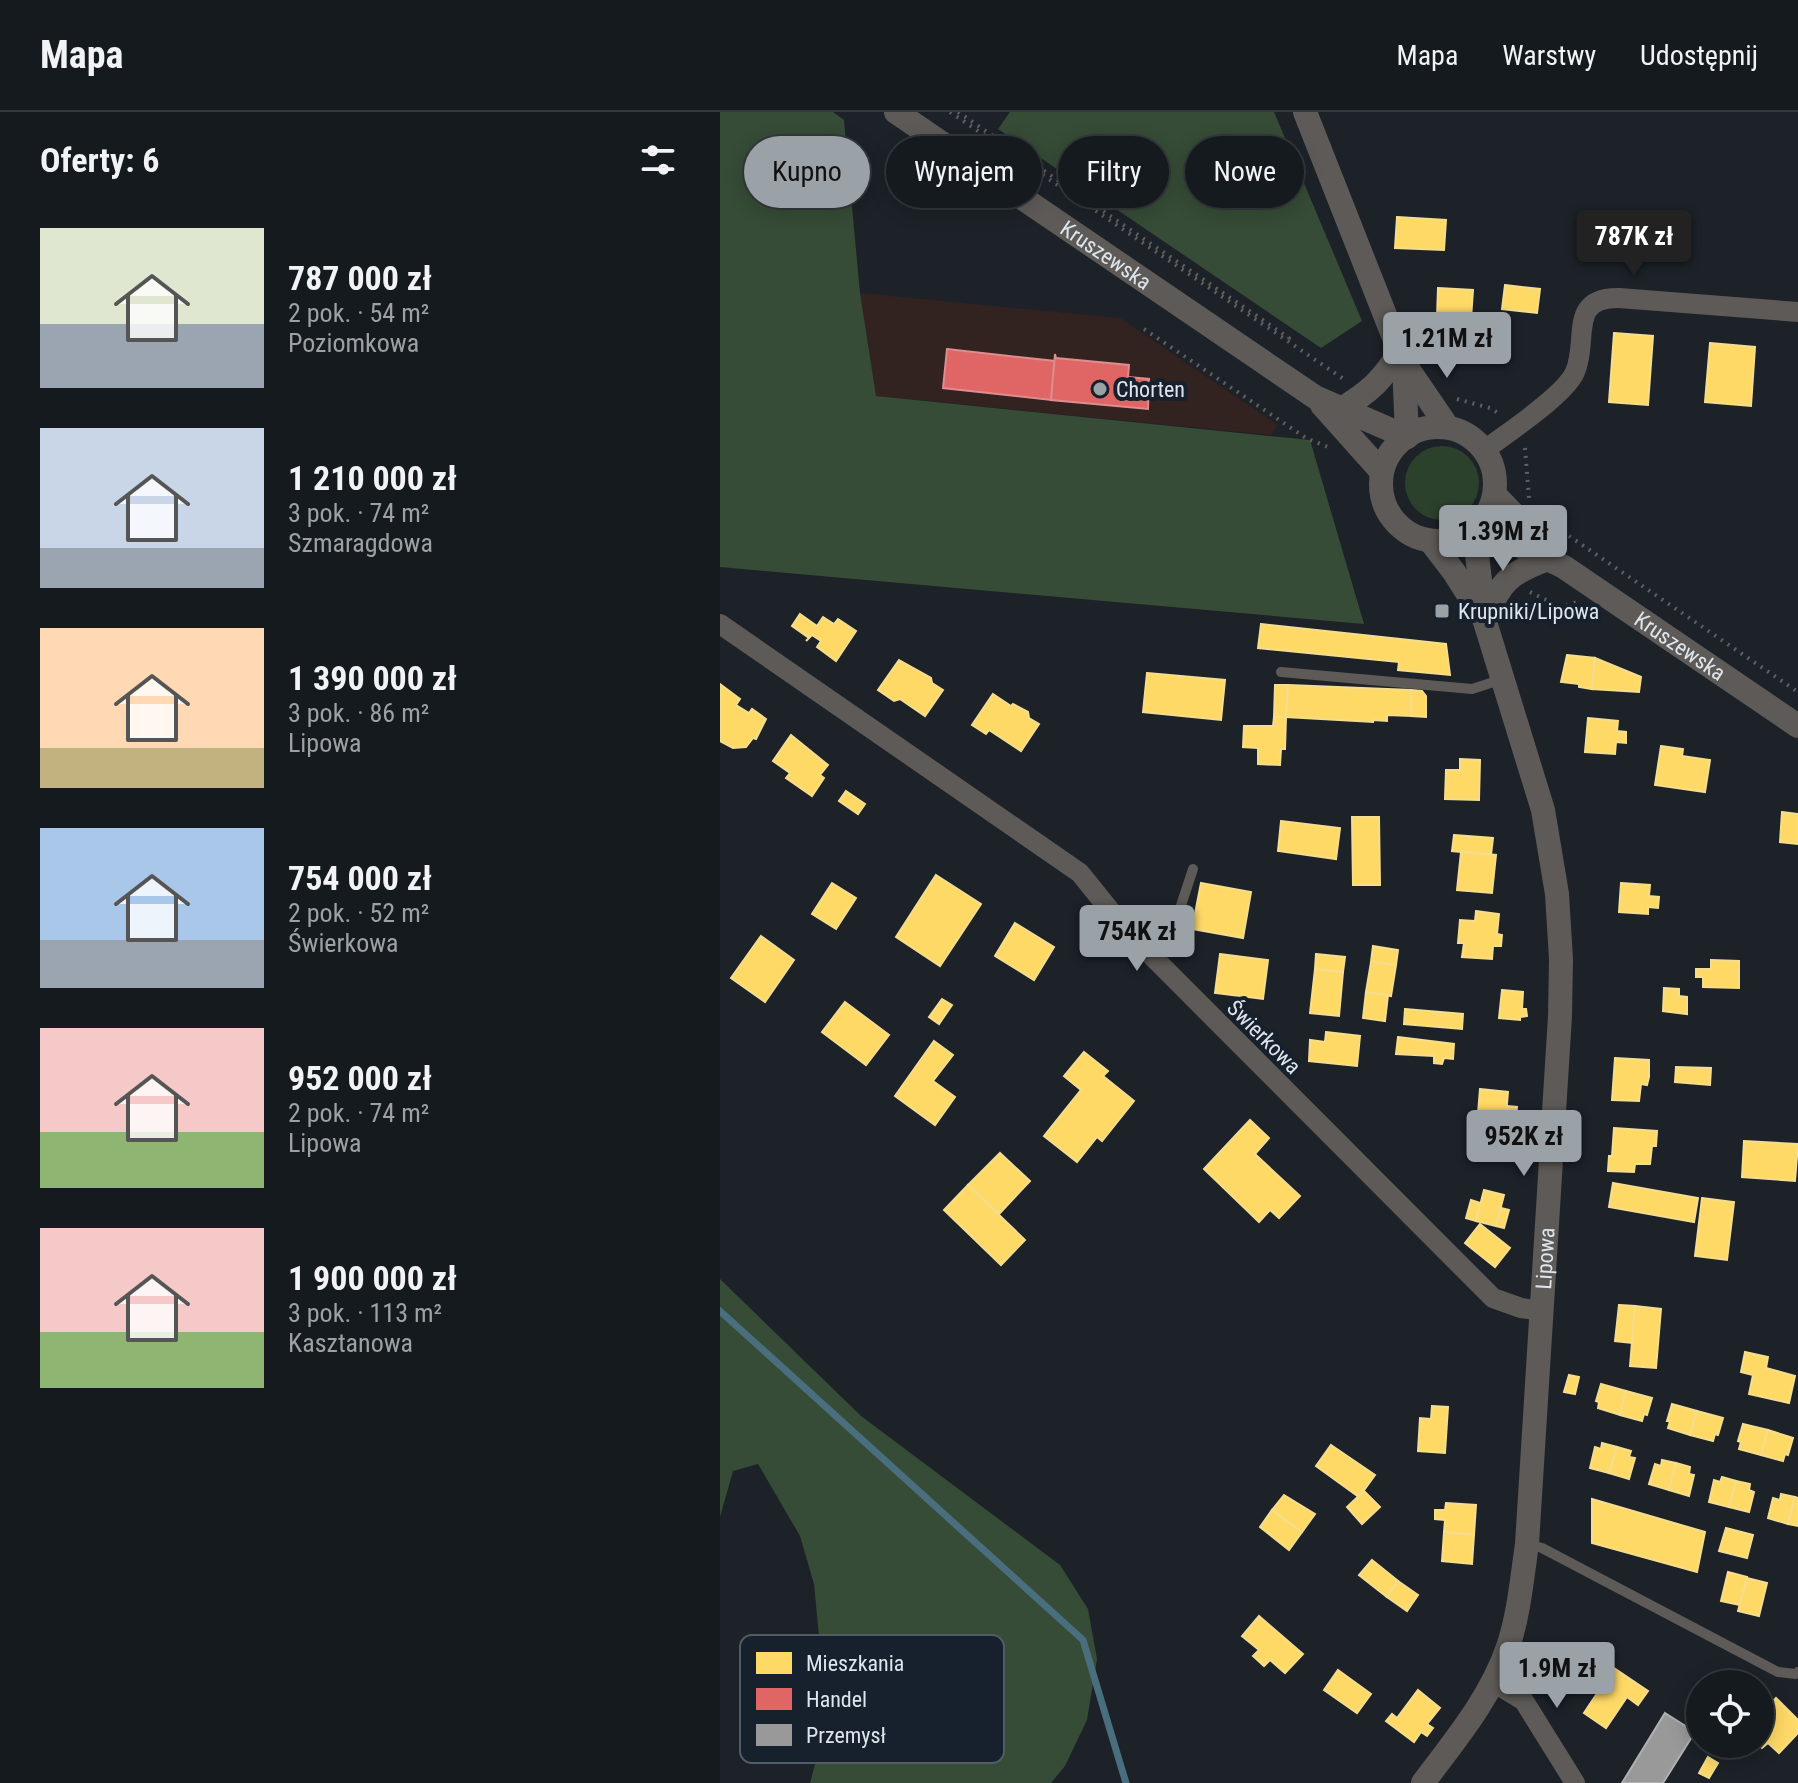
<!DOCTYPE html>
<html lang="pl">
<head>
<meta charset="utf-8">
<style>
  body { margin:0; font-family:"Roboto Condensed",sans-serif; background:#22272b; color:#f1f3f6; height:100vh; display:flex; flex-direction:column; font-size:30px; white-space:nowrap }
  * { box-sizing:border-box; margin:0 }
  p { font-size:26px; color:#9da1a4 }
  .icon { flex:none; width:44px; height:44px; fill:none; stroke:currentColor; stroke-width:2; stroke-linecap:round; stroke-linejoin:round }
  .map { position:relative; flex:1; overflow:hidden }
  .side { display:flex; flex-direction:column; background:#151a1e; width:720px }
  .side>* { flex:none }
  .guide { position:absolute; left:24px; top:24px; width:760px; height:72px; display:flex; gap:16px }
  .tools { position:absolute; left:966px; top:1558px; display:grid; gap:16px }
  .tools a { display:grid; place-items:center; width:88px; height:88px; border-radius:50%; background:#151a1e; box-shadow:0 4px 20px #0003,0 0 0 2px #34383c; font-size:40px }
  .price { position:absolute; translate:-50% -68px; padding:0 18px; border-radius:8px; background:#9aa1a7; color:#111; font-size:26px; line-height:52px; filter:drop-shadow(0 2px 4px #0008) }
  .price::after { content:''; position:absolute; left:50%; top:48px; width:24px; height:18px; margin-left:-12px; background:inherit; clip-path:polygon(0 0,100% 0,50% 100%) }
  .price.selected { background:#222; color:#fff }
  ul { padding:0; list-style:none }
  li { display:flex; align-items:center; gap:24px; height:200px; padding:0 40px }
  li span { display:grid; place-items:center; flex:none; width:224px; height:160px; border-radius:0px; color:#555 }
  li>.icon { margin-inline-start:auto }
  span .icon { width:96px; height:96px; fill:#fffc; stroke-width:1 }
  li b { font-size:34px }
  h2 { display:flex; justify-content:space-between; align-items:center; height:96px; padding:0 40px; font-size:34px }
  .chip { padding:0 28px; border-radius:36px; background:#151a1e; box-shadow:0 4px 20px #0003,0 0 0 2px #34383c; font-size:28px; line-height:72px }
  .chip.selected { background:#9aa1a7; color:#111 }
  header { display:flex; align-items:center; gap:48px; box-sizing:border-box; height:112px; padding:0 40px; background:#151a1e; border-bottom:2px solid #34383c }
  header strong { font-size:38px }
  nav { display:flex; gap:44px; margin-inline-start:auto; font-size:28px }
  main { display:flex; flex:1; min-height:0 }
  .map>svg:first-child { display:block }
</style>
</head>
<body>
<header>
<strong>Mapa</strong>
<nav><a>Mapa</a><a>Warstwy</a><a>Udostępnij</a></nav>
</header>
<main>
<section class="side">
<h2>Oferty: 6<svg class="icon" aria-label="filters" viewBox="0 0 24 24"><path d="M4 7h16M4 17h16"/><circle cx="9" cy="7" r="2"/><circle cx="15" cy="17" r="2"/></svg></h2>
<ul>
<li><span style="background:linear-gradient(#dfe7d0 60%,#9aa5b1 0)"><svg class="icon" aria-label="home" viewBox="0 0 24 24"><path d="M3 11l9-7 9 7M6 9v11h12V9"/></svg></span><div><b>787 000 zł</b><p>2 pok. · 54 m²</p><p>Poziomkowa</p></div></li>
<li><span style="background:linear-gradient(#c9d6e8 75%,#9aa5b1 0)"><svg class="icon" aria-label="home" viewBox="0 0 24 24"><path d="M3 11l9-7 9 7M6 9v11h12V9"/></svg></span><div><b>1 210 000 zł</b><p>3 pok. · 74 m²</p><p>Szmaragdowa</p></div></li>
<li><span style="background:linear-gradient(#ffd9b3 75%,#c2b280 0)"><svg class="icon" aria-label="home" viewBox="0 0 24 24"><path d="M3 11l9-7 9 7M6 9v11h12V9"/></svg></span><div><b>1 390 000 zł</b><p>3 pok. · 86 m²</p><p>Lipowa</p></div></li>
<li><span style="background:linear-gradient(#a9c7e8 70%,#9aa5b1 0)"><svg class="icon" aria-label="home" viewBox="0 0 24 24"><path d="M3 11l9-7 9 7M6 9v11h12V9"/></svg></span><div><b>754 000 zł</b><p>2 pok. · 52 m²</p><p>Świerkowa</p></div></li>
<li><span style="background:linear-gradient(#f6c9c9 65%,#8fb573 0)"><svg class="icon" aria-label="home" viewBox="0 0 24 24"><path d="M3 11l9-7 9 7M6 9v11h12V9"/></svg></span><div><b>952 000 zł</b><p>2 pok. · 74 m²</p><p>Lipowa</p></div></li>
<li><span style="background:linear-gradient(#f6c9c9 65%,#8fb573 0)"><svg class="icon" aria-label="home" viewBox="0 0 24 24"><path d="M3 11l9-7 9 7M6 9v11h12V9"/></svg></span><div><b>1 900 000 zł</b><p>3 pok. · 113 m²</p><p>Kasztanowa</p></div></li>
</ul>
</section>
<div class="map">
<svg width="1078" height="1671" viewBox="0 0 1078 1671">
  <rect width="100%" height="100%" fill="#1c2228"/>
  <path fill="#322220" d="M140,181l260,25 158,107 -7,10 -396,-39z"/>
  <circle fill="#2c412c" cx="722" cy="371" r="37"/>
  <g fill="#364c36">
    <path d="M0,0h113l11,8 16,173 16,103 434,44 54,184 -644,-57z"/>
    <path d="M290,0h264l88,209 -41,27 -323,-219z"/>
    <path d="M0,1167l141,137 199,149 28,44 9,50 -10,61 -22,46 -14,17h-241l17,-63 -13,-136 -14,-48 -42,-72 -25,7 -13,46z"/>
  </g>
  <g fill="#ffd966" stroke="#f5dd8e" stroke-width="2">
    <path d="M677,105l49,3 -2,30 -49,-2z"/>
    <path d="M785,173l35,4 -3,24 -35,-4z"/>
    <path d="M718,176l35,2 -2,29 -34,-2z"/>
    <path d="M894,221l39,3 -5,69 -39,-3z"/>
    <path d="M990,231l45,4 -4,59 -46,-4z"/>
    <path d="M80,502l17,12 6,-9 11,7 4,-5 18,12 -20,30 -19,-14 4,-6 -9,-6 -6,6 3,-3 -17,-12z"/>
    <path d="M541,512l185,20 4,31 -52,-5 1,-8 -141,-14z"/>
    <path d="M847,543l28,3 -3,31 -13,-2v-3l-18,-2z"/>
    <path d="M875,546l46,19 -2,15 -47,-3z"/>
    <path d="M179,548l32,18 1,5 11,7 -18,26 -25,-17 -6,2 -16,-11z"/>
    <path d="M427,561l78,7 -4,40 -78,-8z"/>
    <path d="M0,572l20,15 -4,6 13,8 3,-4 14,10 -10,20 -3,-1 -7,9 -13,1 -13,-7z"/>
    <path d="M555,573h13l-2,32h-12z"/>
    <path d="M568,573l123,5v26l-24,-1v6l-14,-1v2l-87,-5z"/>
    <path d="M691,578l11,1 4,5v21l-15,-1z"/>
    <path d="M273,582l18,12 2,-2 15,8 1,6 10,6 -18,27 -32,-21 -3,4 -14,-9z"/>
    <path d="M554,605h12l-1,32h-4l-1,16 -22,-1v-16l-15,-1 1,-21h29z"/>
    <path d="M868,606l30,3 -1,10 9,1v11l-10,-1 -1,12 -30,-2z"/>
    <path d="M71,623l37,30 -8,10 4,3 -12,18 -26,-18 4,-5 -17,-12z"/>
    <path d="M941,634l22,3 -1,7 28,4 -5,32 -50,-7z"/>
    <path d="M740,647l20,1 -1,40 -34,-1 1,-29h14z"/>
    <path d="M126,679l19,13 -7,10 -19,-13z"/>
    <path d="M1062,700l16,2v30l-18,-2z"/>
    <path d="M632,705h27l1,68h-27z"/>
    <path d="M561,709l59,7 -4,31 -58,-8z"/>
    <path d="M734,723l39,3 -2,17 -39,-4z"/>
    <path d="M741,740l35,3 -4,38 -35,-3z"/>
    <path d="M216,763l45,29 -41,62 -44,-29z"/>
    <path d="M112,771l24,15 -20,31 -24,-15z"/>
    <path d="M481,771l50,9 -8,46 -51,-9z"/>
    <path d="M901,771l29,2 -1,11 10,1 -1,11 -10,-1v7l-29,-2z"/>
    <path d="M756,799l23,3 -2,20 5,1 -1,11h-8l-1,13 -30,-2 2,-14h-6l2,-23 15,1z"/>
    <path d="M295,811l39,24 -20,33 -39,-24z"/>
    <path d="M41,824l33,24 -29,42 -34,-24z"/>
    <path d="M653,834l25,4 -2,15 -25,-3z"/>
    <path d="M500,842l48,6 -5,39 -48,-6z"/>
    <path d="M596,842l29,3 -2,15 -28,-3z"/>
    <path d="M991,848l28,1v27l-36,-1v-10h-7v-8h15z"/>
    <path d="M651,850l25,3 -5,31 -25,-4z"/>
    <path d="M595,857l28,3 -4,44 -29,-3z"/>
    <path d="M944,876l15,1v7l8,1v17l-24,-3z"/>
    <path d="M782,878l21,2 -1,17h4l1,7 -7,1v3l-21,-2z"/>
    <path d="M646,880l22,3 -3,26 -22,-3z"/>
    <path d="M222,887l10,6 -13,19 -10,-7z"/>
    <path d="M125,890l44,33 -23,30 -44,-33z"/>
    <path d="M685,897l58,5 -1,15 -58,-5z"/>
    <path d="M606,920l34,4 -3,30 -48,-5 1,-21 15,2z"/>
    <path d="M678,925l56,7 -1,15 -9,-1 -2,6 -8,-1v-7l-38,-2z"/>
    <path d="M214,929l19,14 -20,26 22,16 -20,28 -40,-29z"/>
    <path d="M364,940l24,19 -5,5 31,25 -32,40 -5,-4 -20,25 -33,-26 37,-46 -17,-14z"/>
    <path d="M895,946l34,2v17l-2,8 -6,-1 -2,17 -27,-1z"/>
    <path d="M956,955l35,1 -1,17 -35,-3z"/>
    <path d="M760,977l28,3 -3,35 -28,-2z"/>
    <path d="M787,994l10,1 -2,21 -10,-1z"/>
    <path d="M530,1008l19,18 -14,16 45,42 -21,22 -9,-8 -11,12 -55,-53z"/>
    <path d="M894,1016l43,3 -1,15h-4l-2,18h-15l-1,8 -26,-1 1,-15h3z"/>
    <path d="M1024,1029l54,3 -3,37 -53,-4z"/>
    <path d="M280,1041l30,28 -31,33 -31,-29z"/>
    <path d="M893,1071l85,15 -4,24 -85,-15z"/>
    <path d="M248,1073l57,55 -24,25 -57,-55z"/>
    <path d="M764,1078l20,5 -8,31 -20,-5z"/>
    <path d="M982,1086l32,4 -7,58 -32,-4z"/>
    <path d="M751,1088l9,3 -4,18 -10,-3z"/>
    <path d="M781,1096l8,2 -5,18 -8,-2z"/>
    <path d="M760,1112l30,24 -15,19 -30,-24z"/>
    <path d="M899,1193l16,1 -3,37 -17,-2z"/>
    <path d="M915,1194l26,3 -5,59 -26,-2z"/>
    <path d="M1025,1240l23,5 -2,11 29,8 -6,27 -40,-9 4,-19 -12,-3z"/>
    <path d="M849,1263l10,2 -4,17 -11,-2z"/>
    <path d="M881,1272l25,7 -6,24 -22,-7 1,-6 -3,-1z"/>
    <path d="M906,1279l26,7 -5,17 -3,-1 -2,7 -22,-6z"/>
    <path d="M952,1292l25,7 -7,24 -22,-7 2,-7h-3z"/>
    <path d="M712,1294l16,1 -3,46 -27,-2 2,-33 11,1z"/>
    <path d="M977,1299l26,7 -5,17 -3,-1 -2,7 -23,-6z"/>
    <path d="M1023,1312l25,6 -7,25 -22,-6 2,-7 -3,-1z"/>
    <path d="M1048,1318l25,8 -5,17 -3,-1 -2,7 -22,-6z"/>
    <path d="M882,1331l15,4 -8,26 -19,-5 5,-21 6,2z"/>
    <path d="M611,1333l44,30 -16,22 -43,-31z"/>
    <path d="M897,1335l14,4 -2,6 6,1 -6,21 -20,-6z"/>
    <path d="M942,1348l14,3 -7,27 -20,-6 6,-20 6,2z"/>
    <path d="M956,1351l14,4 -1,7 5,1 -5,21 -20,-6z"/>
    <path d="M1002,1365l14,4 -7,26 -20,-5 5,-22 6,2z"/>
    <path d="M1016,1369l14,3 -1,6 5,2 -5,20 -20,-5z"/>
    <path d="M644,1379l16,16 -18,17 -15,-17z"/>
    <path d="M1061,1382l14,3 -7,27 -20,-6 5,-20 7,2z"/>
    <path d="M564,1383l31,19 -13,18 -30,-22z"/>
    <path d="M1075,1385l3,1v28l-10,-2z"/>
    <path d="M872,1387l113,33 -8,40 -105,-29z"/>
    <path d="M726,1391l30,2 -2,30 -30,-3 1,-12 -10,-1v-9h10z"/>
    <path d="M552,1398l30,22 -13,18 -29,-23z"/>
    <path d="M1006,1416l27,7 -6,23 -28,-7z"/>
    <path d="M724,1420l30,3 -2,29 -30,-3z"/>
    <path d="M652,1448l26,21 -11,16 -28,-22z"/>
    <path d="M1008,1460l19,5 -7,28 -19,-4z"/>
    <path d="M1027,1466l20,5 -8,33 -21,-5z"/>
    <path d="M678,1469l20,14 -11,16 -20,-14z"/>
    <path d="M539,1504l44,38 -18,19 -15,-13 -6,6 -11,-10 6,-6 -17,-14z"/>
    <path d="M894,1556l34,23 -10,14 -11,-8 -21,31 -22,-15z"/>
    <path d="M618,1558l33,24 -14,19 -33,-23z"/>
    <path d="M698,1578l22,18 -13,16 6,4 -6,8 -6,-4 -7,10 -28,-21 6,-7 5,4z"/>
    <path d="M1056,1586l22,22v13l-19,20 -11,-10 -6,5 -4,-4 2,-30z"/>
    <path d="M988,1645l10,6 -9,15 -10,-5z"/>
  </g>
  <g fill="#e06666" stroke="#df8c8e" stroke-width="2">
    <path d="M227,237l108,12 -4,39 -108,-12z"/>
    <path d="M335,242l1,4 73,7 -1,12 21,2 -1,30 -97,-9z"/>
  </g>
  <path fill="#999" stroke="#aeb0b2" stroke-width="2" d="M945,1601l30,19 -32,51h-41z"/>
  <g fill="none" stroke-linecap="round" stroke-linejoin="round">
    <path stroke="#496e7e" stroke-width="7" d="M0,1199l363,329 43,143"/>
    <g stroke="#606060" stroke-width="4" stroke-dasharray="2 6" stroke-linecap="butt">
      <path d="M230,0l395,268"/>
      <path d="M238,0l331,226 -3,5"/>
      <path d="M424,217l162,109 22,9"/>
      <path d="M737,287l33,9 11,7"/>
      <path d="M805,336l4,50"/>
      <path d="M849,424l229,156"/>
      <path d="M810,480l30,15 17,-5"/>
    </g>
    <g stroke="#5d5a57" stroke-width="10">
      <path d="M812,421l20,-21"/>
      <path d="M561,560l191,17 31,-10"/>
      <path d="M434,848l15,-18 24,-73"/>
      <path d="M808,1432l14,4 236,124 18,2 2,-2"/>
    </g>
    <g stroke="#5d5a57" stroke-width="20">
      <path d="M765,338c22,-17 80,-55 90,-78 14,-31 -8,-75 44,-74l179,14"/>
      <path d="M0,512l360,249 45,56 368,369 28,10 20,3"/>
      <path d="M773,1570l31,19 51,82"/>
    </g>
    <g stroke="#5d5a57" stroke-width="24">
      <path id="s1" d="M176,0l419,285 92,40"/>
      <path d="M585,0l99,251 43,63"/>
      <path d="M684,251l3,74"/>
      <path d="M602,293l59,66"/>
      <path d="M621,297c29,-17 41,-29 59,-57"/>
      <circle cx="718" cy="372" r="57"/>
      <path d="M775,383l59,61"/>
      <path id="s2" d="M754,418l34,10 56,27 234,159"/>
      <path d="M711,430l23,30 28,44"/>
      <path d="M766,507c14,-38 24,-46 62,-60"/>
      <path id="s3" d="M703,1671c32,-43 67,-84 85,-136 11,-33 14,-69 19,-103l33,-528 1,-57 -4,-65 -14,-84 -58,-188 -11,-92"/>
    </g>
  </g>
  <g fill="#9aa1a7" stroke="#17212d" stroke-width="3">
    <circle cx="380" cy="277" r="8"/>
    <rect x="714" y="491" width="16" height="16" rx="4"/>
  </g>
  <g text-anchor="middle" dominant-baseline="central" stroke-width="8" stroke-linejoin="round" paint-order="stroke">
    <g font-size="22" fill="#dee5ec" stroke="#17212d">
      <text stroke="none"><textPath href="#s1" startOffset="254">Kruszewska</textPath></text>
      <text stroke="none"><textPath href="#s2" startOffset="238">Kruszewska</textPath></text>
      <text transform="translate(544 925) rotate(45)">Świerkowa</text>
      <text stroke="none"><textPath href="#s3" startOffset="552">Lipowa</textPath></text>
    </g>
    <g font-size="22" fill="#dee5ec" stroke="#17212d" text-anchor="start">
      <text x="396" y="277">Chorten</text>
      <text x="738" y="499">Krupniki/Lipowa</text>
    </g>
  </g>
  <rect x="20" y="1523" width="264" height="128" rx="12" fill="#17212d" stroke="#535c66" stroke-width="2"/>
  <rect x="36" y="1540" width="36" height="22" fill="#ffd966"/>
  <rect x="36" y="1576" width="36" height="22" fill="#e06666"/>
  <rect x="36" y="1612" width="36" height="22" fill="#999"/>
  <g font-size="22" fill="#dee5ec">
    <text x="86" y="1559">Mieszkania</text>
    <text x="86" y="1595">Handel</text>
    <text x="86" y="1631">Przemysł</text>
  </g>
</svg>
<div class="tools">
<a><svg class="icon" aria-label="locate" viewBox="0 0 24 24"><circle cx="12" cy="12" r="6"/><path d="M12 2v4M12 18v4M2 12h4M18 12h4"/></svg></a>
</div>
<b class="price selected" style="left:914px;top:166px">787K zł</b>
<b class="price" style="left:727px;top:268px">1.21M zł</b>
<b class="price" style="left:783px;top:461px">1.39M zł</b>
<b class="price" style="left:417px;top:861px">754K zł</b>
<b class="price" style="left:804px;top:1066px">952K zł</b>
<b class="price" style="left:837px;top:1598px">1.9M zł</b>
<div class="guide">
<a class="chip selected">Kupno</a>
<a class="chip">Wynajem</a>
<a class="chip">Filtry</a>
<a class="chip">Nowe</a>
</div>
</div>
</main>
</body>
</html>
